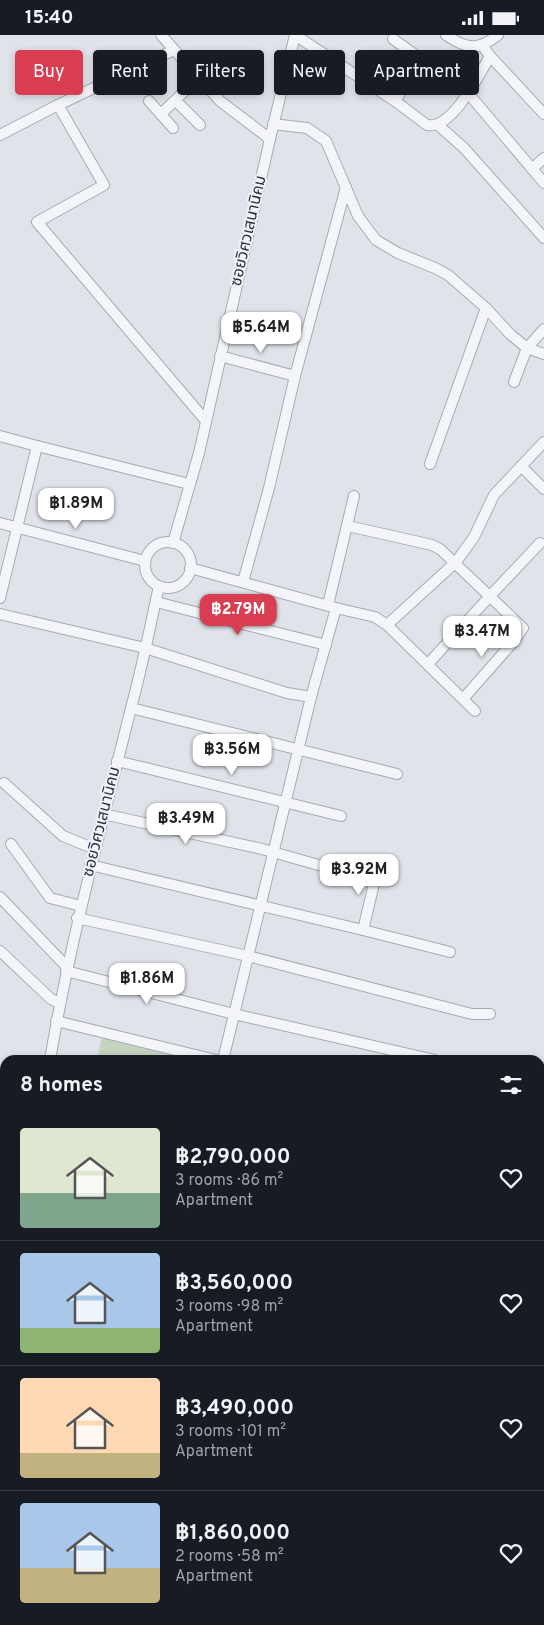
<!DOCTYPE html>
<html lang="en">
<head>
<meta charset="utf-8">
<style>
  body { margin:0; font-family:Overpass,"Noto Sans Thai",sans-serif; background:#20242c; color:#f1f3f6; height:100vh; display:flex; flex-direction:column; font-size:19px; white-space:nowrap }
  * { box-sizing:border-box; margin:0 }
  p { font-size:16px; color:#9ea1a6 }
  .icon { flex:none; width:28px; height:28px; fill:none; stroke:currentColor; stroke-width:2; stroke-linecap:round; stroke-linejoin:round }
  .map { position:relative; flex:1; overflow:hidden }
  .side { position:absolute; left:0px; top:1020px; width:545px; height:570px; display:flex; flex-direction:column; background:#171b24; border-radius:15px 15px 0 0; box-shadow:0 2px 8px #0003 }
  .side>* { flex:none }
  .banner { position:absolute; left:15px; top:15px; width:515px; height:45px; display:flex; gap:10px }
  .price { position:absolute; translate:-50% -42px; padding:0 11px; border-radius:10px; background:#fff; color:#222; font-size:16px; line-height:32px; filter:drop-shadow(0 1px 2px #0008) }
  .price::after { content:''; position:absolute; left:50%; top:30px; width:15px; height:11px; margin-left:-8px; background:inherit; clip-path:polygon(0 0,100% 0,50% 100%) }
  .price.current { background:#d83d52; color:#fff }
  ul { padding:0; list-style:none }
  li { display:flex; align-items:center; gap:15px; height:125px; padding:0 20px }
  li+li { border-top:1px solid #363941 }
  li span { display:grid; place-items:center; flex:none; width:140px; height:100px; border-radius:5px; color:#555 }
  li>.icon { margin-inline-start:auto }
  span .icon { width:60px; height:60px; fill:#fffc; stroke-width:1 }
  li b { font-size:21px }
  h2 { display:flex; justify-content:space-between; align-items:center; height:60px; padding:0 20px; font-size:21px }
  .tag { padding:0 18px; border-radius:5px; background:#171b24; box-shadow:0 2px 8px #0003; font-size:18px; line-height:45px }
  .tag.current { background:#d83d52; color:#fff }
  .status { display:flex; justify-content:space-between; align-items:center; height:35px; padding:0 25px; background:#171b24; direction:ltr }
  .status svg { height:14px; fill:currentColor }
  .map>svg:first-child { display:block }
</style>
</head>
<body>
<div class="status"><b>15:40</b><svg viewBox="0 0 49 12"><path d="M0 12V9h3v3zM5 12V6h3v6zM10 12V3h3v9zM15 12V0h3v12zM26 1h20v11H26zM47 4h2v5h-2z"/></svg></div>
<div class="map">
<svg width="544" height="1590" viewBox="0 0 544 1590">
  <rect width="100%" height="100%" fill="#e0e4ea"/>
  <g fill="#c6d5c1">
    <path d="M102,1002l86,23h-91z"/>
    <path d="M0,1050l5,2v145l-3,13 -2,-1z"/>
    <path d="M544,1143v221l-4,-4v-215z"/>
    <path d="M0,1311l5,4 -1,75 -4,-1z"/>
    <path d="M540,1393l4,5v94l-4,2z"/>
    <path d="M1,1430l4,5v81l-5,-2z"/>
    <path d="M540,1540l4,4v46h-54l7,-5h43z"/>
    <path d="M0,1546l5,2v37h86l-2,5h-89z"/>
  </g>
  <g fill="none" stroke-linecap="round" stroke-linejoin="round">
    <g stroke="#a5abb5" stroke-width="12">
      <g id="minor">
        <path d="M161,0l59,66 50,38"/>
        <path d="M295,0l100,66 32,24c25,5 52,-50 63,-69"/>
        <path d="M446,0c20,14 32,16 52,0"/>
        <path d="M393,4l28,20 -26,42"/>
        <path d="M482,10l8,11 54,58"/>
        <path d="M468,58l76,90"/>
        <path d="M149,66l24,27"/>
        <path d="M176,66l24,24"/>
        <path d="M58,70l46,80 -67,37 169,199"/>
        <path d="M161,79l38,-37"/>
        <path d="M273,89l34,4 19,13 32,75 18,24 22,13 37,15 13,7 38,33 24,26 17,14 17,6"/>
        <path d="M438,90l26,23 80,90"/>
        <path d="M0,100l58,-30 116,-55"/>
        <path d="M532,134l12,-11"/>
        <path d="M220,321l75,20"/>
        <path d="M514,347l13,-34 17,-19"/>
        <path d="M0,401l37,10"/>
        <path d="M430,429l56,-156"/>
        <path d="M521,431l23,23"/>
        <path d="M0,488l145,38"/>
        <path d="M348,491l84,19 8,4 83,79 -9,13 -51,58"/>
        <circle cx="168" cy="530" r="23"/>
        <path d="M173,508l26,-90 71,-314 25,-104"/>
        <path d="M190,533l146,40 39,9 12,8 88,86"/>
        <path d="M243,547l26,-94 26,-112 51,-189"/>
        <path d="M0,563l37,-152 152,38"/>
        <path d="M156,567l170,43"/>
        <path d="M328,570l26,-109"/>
        <path d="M0,579l145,34 142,45 24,4"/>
        <path d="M387,590l69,-63 18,-25 20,-42 50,-53"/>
        <path d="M428,629l62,-68 50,-53"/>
        <path d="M131,673l266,66"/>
        <path d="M117,726l224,55"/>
        <path d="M4,748l59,53 32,13"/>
        <path d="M103,779l159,35 81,23"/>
        <path d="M11,809l39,54 31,8"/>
        <path d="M90,830l273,65 87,22"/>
        <path d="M0,862l67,70"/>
        <path d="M77,883l171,38 224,58h18"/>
        <path d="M363,895l15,-63"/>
        <path d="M0,916l51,48 8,4"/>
        <path d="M66,936l168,43 201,46"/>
        <path d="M56,986l160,39"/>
        <path d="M50,1025c20,-119 52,-235 81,-352 11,-40 19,-81 28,-122"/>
        <path d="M223,1025l88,-363 25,-89"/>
        <path d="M540,1033h4"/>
        <path d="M0,1039l5,2"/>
        <path d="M540,1132l4,5"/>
        <path d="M0,1244l5,-20"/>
        <path d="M0,1286l5,2"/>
        <path d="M113,1590l2,-5"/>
      </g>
    </g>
    <g stroke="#9fa8b7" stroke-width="15">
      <g id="major">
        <path d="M0,1524l5,2"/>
        <path d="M0,1539l5,2"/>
        <path d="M132,1585l14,5"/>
        <path d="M170,1585l14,5"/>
      </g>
    </g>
    <use href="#minor" stroke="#f4f5f8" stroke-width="10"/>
    <use href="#major" stroke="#fff" stroke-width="12"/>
  </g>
  <g text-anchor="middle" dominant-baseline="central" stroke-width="4" stroke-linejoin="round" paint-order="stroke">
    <g font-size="16" fill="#283143" stroke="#f0f3f8">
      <text transform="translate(249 196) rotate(-77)">ซอยวิศวเสนานิคม</text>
      <text transform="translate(102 787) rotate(-76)">ซอยวิศวเสนานิคม</text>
    </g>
  </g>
</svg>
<b class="price" style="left:261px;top:319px">฿5.64M</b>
<b class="price" style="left:76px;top:495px">฿1.89M</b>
<b class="price current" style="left:238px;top:601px">฿2.79M</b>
<b class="price" style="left:482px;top:623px">฿3.47M</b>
<b class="price" style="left:232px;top:741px">฿3.56M</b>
<b class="price" style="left:186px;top:810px">฿3.49M</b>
<b class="price" style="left:359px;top:861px">฿3.92M</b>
<b class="price" style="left:147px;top:970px">฿1.86M</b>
<div class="banner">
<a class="tag current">Buy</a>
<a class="tag">Rent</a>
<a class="tag">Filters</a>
<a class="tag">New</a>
<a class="tag">Apartment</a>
</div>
<section class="side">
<h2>8 homes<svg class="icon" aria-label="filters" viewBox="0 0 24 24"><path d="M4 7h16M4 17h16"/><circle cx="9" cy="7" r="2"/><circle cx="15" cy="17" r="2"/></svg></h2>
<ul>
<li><span style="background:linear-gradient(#dfe7d0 65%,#7fa58c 0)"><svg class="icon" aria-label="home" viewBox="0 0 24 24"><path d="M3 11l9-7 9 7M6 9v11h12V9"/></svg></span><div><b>฿2,790,000</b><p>3 rooms · 86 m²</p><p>Apartment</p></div><svg class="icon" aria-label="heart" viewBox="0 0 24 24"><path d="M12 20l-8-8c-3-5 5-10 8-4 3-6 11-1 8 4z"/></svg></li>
<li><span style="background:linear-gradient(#a9c7e8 75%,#8fb573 0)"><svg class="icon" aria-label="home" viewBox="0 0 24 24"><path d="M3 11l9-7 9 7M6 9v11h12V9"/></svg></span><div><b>฿3,560,000</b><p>3 rooms · 98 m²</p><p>Apartment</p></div><svg class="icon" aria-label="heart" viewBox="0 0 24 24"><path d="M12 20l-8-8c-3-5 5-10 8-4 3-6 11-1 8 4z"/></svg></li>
<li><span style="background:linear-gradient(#ffd9b3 75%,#c2b280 0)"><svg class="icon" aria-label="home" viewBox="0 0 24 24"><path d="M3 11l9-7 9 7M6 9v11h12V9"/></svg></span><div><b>฿3,490,000</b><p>3 rooms · 101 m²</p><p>Apartment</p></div><svg class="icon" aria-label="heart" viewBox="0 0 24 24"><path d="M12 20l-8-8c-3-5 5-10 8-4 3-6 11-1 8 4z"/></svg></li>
<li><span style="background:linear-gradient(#a9c7e8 65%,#c2b280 0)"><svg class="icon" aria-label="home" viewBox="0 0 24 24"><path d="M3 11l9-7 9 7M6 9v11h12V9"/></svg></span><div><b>฿1,860,000</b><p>2 rooms · 58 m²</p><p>Apartment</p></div><svg class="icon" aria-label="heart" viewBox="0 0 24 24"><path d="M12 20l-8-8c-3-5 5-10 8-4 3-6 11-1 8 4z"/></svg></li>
</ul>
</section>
</div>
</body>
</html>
